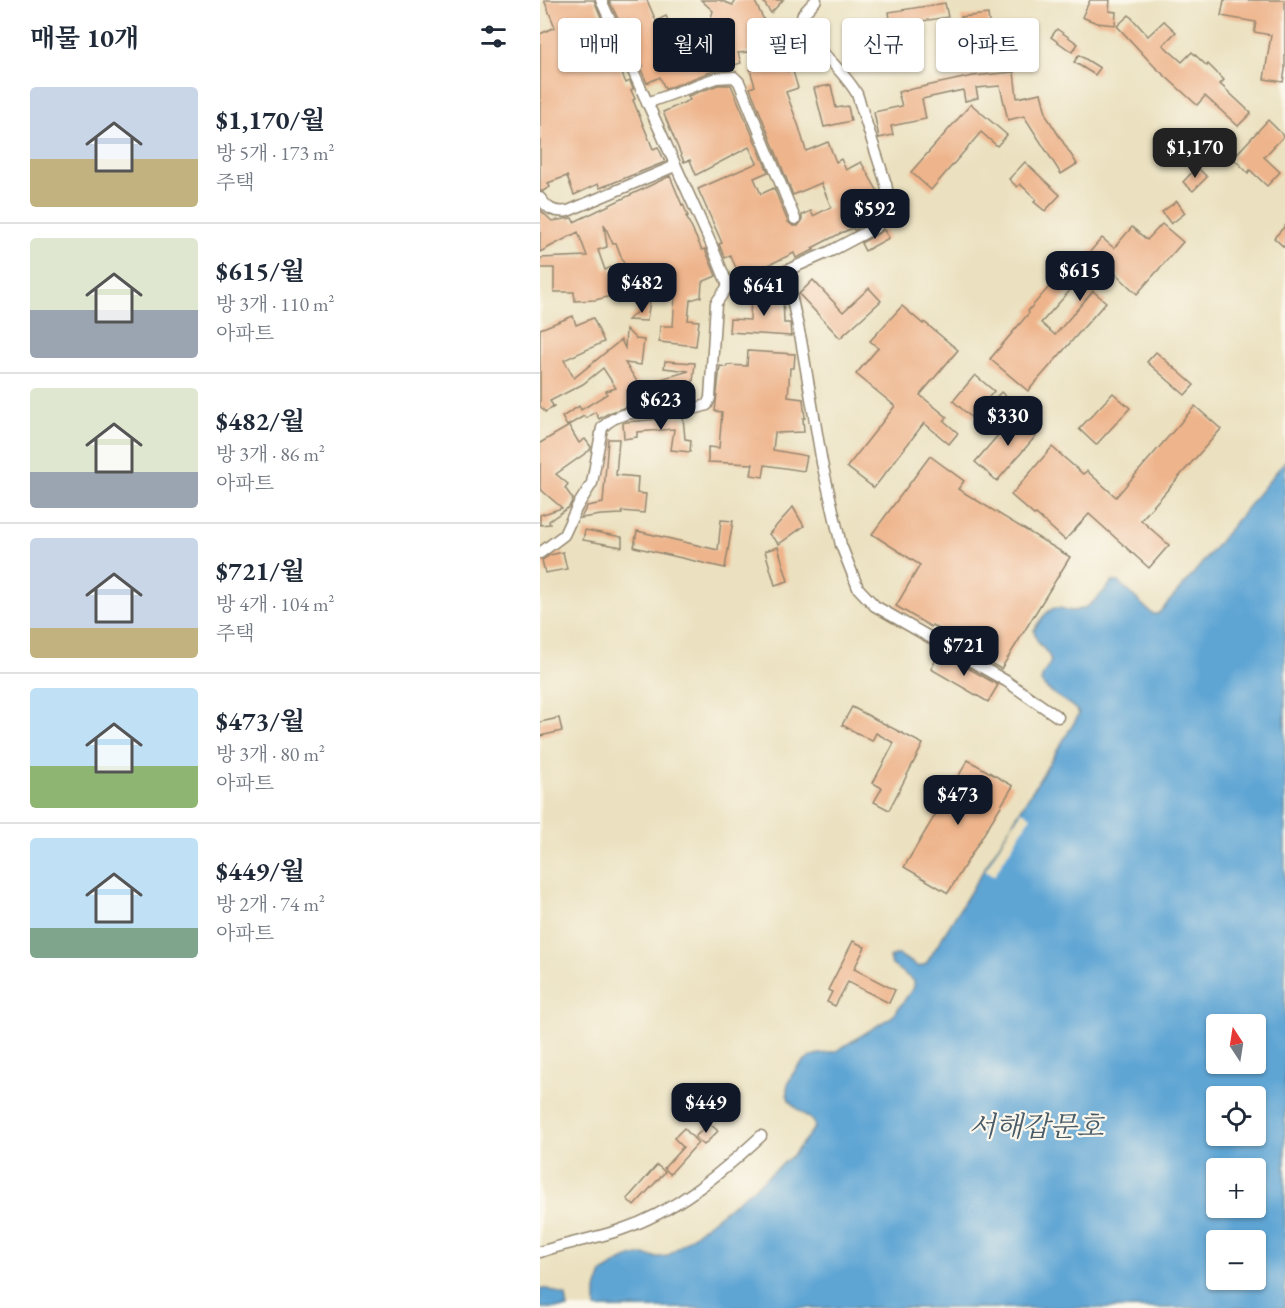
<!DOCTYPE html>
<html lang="ko">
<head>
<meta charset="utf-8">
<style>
  body { margin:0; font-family:"EB Garamond","Noto Serif KR",serif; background:#f2f2f3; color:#1f2937; height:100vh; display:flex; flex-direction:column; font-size:22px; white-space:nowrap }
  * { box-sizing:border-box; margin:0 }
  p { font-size:20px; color:#747a83 }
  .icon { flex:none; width:33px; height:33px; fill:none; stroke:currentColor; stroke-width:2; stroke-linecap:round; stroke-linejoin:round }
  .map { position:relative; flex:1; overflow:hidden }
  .sheet { display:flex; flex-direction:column; background:#fff; width:540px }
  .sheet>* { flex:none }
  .top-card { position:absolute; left:18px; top:18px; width:570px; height:54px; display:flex; gap:12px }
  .needle { width:39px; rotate:348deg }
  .fabs { position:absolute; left:666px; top:1014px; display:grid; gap:12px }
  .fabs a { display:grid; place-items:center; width:60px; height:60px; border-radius:6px; background:#fff; box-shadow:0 2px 4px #0004; font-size:30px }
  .price { position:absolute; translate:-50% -51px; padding:0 14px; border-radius:12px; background:#111827; color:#fff; font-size:20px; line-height:39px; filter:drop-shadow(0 2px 3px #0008) }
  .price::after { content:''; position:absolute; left:50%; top:36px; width:18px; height:14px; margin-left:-9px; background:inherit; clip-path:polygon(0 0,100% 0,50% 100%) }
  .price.on { background:#222; color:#fff }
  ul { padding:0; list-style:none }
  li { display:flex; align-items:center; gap:18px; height:150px; padding:0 30px }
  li+li { border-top:2px solid #e0e1e3 }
  li span { display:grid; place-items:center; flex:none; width:168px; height:120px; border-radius:6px; color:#555 }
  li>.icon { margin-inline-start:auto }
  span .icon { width:72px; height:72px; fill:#fffc; stroke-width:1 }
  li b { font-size:26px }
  h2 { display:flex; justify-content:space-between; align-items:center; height:72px; padding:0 30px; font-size:26px }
  .pill { padding:0 21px; border-radius:6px; background:#fff; box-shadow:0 2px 4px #0004; font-size:21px; line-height:54px }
  .pill.on { background:#111827; color:#fff }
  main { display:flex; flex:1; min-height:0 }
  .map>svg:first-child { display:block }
</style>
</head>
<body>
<main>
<section class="sheet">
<h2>매물 10개<svg class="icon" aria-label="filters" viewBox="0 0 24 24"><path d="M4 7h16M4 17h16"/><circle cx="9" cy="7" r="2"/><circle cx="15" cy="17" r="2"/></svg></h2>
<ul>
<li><span style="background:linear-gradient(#c9d6e8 60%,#c2b280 0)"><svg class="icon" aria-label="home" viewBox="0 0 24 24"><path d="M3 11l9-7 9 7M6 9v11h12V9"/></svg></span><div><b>$1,170/월</b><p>방 5개 · 173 m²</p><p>주택</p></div></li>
<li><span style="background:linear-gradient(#dfe7d0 60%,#9aa5b1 0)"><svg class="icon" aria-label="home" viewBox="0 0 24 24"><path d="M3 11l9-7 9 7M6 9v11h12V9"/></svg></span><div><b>$615/월</b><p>방 3개 · 110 m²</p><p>아파트</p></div></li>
<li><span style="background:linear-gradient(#dfe7d0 70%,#9aa5b1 0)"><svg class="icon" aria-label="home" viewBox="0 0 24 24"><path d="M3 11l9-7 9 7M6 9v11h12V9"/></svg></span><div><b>$482/월</b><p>방 3개 · 86 m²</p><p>아파트</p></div></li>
<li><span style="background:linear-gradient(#c9d6e8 75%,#c2b280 0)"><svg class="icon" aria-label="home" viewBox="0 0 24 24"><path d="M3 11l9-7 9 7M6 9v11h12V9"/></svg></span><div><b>$721/월</b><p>방 4개 · 104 m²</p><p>주택</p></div></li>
<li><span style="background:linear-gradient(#bfe0f5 65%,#8fb573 0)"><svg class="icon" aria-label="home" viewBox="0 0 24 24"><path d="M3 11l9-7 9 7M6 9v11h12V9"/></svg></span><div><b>$473/월</b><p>방 3개 · 80 m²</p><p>아파트</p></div></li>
<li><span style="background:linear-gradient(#bfe0f5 75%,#7fa58c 0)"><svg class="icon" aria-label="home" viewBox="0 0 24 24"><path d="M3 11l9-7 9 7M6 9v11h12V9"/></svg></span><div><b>$449/월</b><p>방 2개 · 74 m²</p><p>아파트</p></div></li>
</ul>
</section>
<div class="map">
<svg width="745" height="1308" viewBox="0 0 745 1308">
  <rect width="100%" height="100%" fill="#fbf7ec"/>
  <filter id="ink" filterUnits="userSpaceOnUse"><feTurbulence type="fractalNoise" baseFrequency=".0167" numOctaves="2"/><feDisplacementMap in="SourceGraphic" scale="12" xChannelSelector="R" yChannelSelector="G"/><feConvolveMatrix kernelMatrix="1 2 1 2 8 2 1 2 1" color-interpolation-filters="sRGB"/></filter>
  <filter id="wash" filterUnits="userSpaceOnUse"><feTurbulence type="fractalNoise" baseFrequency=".008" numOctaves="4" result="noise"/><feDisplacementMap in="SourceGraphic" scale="24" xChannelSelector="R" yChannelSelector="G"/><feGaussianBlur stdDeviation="1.35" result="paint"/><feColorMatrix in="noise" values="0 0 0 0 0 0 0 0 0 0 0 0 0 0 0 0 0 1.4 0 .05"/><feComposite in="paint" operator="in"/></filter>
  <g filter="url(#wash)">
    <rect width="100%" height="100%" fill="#ebe1c0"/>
    <g fill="#5ea5d4" stroke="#4c6879" stroke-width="1.5" fill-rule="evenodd">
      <path d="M745,461v847h-689v-18l6,-17c12,-7 26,-19 41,-18 10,1 12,4 24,1l83,-65 43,-36 22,-28 -1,-5c-7,-6 -20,-14 -25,-22 -8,-17 11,-40 26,-45 8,-2 15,-1 23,-5l55,-34 21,-29v-6l-22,-16 -2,-7 4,-3h5l20,12 7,-3 151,-246 2,-5c-10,-13 -29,-17 -38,-31l1,-5 9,-16c-3,-13 -15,-14 -17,-31 25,-41 27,-10 50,-22 11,-5 20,-17 28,-26h7l30,29 4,3h5l31,-35zM676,1024h40v40h-40zM676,1096h40v40h-40zM676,1168h40v40h-40zM676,1240h40v40h-40z"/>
      <path d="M0,1289h8l18,7 2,12h-28z"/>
    </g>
    <path fill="#ebe1c0" d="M482,811l9,5 -37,60 -9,-5 25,-43z"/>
    <g id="blocks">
      <g fill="#eeb48b">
        <path d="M4,0h50l22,54 -2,1 12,28 4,-2 3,8 -2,1 4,9 -2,1 20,49 5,-2 7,15 -65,26 -2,-4 -24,11 -7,-19 -19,7 2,4 -7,4h-3v-157l15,-7z"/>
        <path d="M69,0h38l9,21 10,-5 9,20 22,-8 7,14 9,-31 -12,-11h18l14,5 3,-5h18l12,24 3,26 -31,3 3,10 -14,4 1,3 -15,1 -48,18 -5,-12 -13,6 -7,-16 3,-1 -11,-25 4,-1 -8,-20 -8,3z"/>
        <path d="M222,0h21l-12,13z"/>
        <path d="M550,0h20l-1,11 7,1 -1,13 -18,-2 -15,-6z"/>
        <path d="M684,0h61v70l-2,12 -19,-3 7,-44 -17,-3 2,-10 -35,-6z"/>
        <path d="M405,3l3,14 -57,9 -2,-14z"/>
        <path d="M448,14l2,16 -27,3 -2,-16z"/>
        <path d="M589,15l19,21 16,-15 12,11 -13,13 19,17 10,-10 15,14 1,-2 16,16 -4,4 31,29 -13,13 -33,-30 -8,9 -43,-39 -37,-40z"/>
        <path d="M254,29l6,9 6,7 -10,2 -10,-13z"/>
        <path d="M517,29l21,15 -6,8 -21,-15z"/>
        <path d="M271,51l6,8 -9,6 -7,-11z"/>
        <path d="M539,55l21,13 -5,7 -21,-13z"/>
        <path d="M243,60l5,11 4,-3 6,20 -12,4 13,35 7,24 22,-9 8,20 5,-3 5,11 15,-8 20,35v4l-2,1 3,8 -6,4v2l-5,5 -17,9 -1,-2 -12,5 -29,15 2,2 -18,8 -2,-5 -53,25 -11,-23 -5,3 -6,-14 3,-1 -24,-54 59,-26 -8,-16 -53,28 -6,-15 -6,2 -21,-50 27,-12 -2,-4 30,-11h13l37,87 -14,6 7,16 13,-6 14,34 5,4h5l4,-5v-6l9,-4 2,5 18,-9 -10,-24 -28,12 -43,-107 5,-2 -5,-16z"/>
        <path d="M474,72l3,26 24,-5 6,24 30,47 -16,10 -37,-58 -16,4 -8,-34 -24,2 2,10 -13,3 -2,-11 -41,9 4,20 -35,7 2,9 -14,3 -5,-26 28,-6 -4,-14 75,-16z"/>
        <path d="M291,85l5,23 12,-2 3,15 -27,6 -10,-39z"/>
        <path d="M431,104l36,31 -10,11 -16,-14 -50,58 -20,-18z"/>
        <path d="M728,120l16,16 -20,21 16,15 -13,14 -17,-16 -2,3 -15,-15z"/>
        <path d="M485,162l35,33 -15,16 -11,-9 2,-3 -16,-15 -3,3 -8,-8z"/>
        <path d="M657,167l10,10 -14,14 -10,-9z"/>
        <path d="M130,176l12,29 1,-1 5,12h-2l16,34 3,-1 11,27 -14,6 -1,15 -11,3 -2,20 11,1 -3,25 -37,-4 1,-16h13l2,-30 -19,-1 8,-7 -1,-2 -14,7 2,-24 -17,8 -3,-7 -4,2 -11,-29 -3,1 -9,-20 3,23 -9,3 7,20 6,-3 5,28 -21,5 -20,1 -1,-9h-20v-24h-14v-10l47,-2 -9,-24 -38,20v-42l12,11 20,-3 2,4z"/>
        <path d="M637,201l8,12 -14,11 -9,-12z"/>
        <path d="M622,224l21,18 -46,52 -38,-36 -58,65 14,12 38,-44 13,11 -78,89 -38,-32 39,-46 -1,-2 47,-54 6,5 21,-24 12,10 18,-21 15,13z"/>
        <path d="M745,226v22l-11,-10z"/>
        <path d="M344,230l5,8 -24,13 -4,-8z"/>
        <path d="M273,280l30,32 26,-24 12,13 -41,37 -41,-44z"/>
        <path d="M211,294l32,1 1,28h6l1,13 -62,-4 1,-13 20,1z"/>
        <path d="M110,300l-3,21 -19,-1z"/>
        <path d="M362,306l21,18 1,-2 34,28 -38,45 27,22 -3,4 14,12 -9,11 -25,-21 -50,65 -27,-21 48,-61 -39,-32 22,-26 -8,-7z"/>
        <path d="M33,316l3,9 17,-7 11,24 -40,18 10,18 47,-38 4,8 1,-19 10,10 8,1 -3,25 -16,-2 13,20 18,1 1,-4 32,-9 -25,-3 1,-7 30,2 -4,38 -63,-4 1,9 -20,7 -10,6 -4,-7 -9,6 -2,-2 -17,10 -5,-9 17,-11 2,4 26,-16 -1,-3 10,-3 -13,-20 -20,16 -33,17 4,6 -9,5 -5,-6v-77z"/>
        <path d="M208,351l47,3 -1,14h-4l-2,29 15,2 2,19h-2l1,14 -29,1 -2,17 34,6 -3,15 -39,-6 -2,12 -12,-2 2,-11 -45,-2v-15l11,1 3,-36 -7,-1 5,-45 7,1v-2l20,1z"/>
        <path d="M616,352l38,33 -9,10 -38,-33z"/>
        <path d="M435,375l19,16 -22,27 -19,-17z"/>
        <path d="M461,392l17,15 -6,8 -18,-15z"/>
        <path d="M573,393l17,15 -34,37 -17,-16z"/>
        <path d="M655,406l26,23 -80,91 28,25 -20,23 -60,-54 -24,26 -29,-26 -2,1 -23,-20 41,-48 31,27 4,-3 29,26z"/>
        <path d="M478,412l22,19 -43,50 -22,-19z"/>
        <path d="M143,417l2,22 6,1 -1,12 -19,-2 3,-21 -37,3v5l-13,2 -1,-16 3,-1z"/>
        <path d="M29,426l10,17 6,-4 6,8 -1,3 -34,24 12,10 -3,4 8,11 -4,8 -20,14 1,3 -10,1v-10l22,-7 -22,-19v-46z"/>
        <path d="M68,439h11l-3,36 22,2 -1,16 9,1 -2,19 -22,-2v3l-21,1 -20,3 6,-12 16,-3z"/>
        <path d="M390,456l34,25 -6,8 112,68 -69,112 -53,-30 2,-4 -18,-10 -1,2 -35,-21 24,-41 -48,-31z"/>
        <path d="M253,507l11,19 -25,18 -10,-10z"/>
        <path d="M181,520l12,1 -8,47 -91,-21 3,-16 81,19z"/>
        <path d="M45,530l37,7v10l-39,-7z"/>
        <path d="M238,547l10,34 -13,4 -10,-34z"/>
        <path d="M23,552l4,17 -22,4 -3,-13 8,-5z"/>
        <path d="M400,652l58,33 -10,17 -57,-33z"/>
        <path d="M312,707l71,37 -34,66 -15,-8 8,-14 -9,-5 21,-40 -18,-10 -4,8 -30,-16z"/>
        <path d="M19,718l3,13 -22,5v-14z"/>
        <path d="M428,760l45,26 -65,107 -44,-26z"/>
        <path d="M313,941l12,6 -11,22 41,21 -6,13 -41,-21 -13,24 -8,-4 5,-10 -4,-2z"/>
        <path d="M169,1123l9,8 -14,14 -9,-8z"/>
        <path d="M144,1128l14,15 -28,31 -6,-6 19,-21 -9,-9z"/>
        <path d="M117,1165l8,7 -31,34 -7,-7z"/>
      </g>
    </g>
  </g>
  <g filter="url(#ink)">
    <use href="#blocks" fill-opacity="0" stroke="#93866f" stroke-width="1.5"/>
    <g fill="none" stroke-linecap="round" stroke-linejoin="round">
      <g stroke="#93866f" stroke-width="13">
        <g id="minor">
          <path d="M107,103l69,-25 18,-1 5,5 56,137"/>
          <path d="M0,198c8,11 14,15 28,13l107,-45"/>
          <path d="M241,274l10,21 10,45 21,123 19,82 17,43 17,18 131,75 52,36"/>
          <path d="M188,286l28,-2 75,-33 45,-24 15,-15 -5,-28 -29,-90c-15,-26 -41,-44 -57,-69l3,-11 13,-14"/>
          <path d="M0,553l24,-18 13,-28 15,-24 10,-55c22,-27 75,-11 105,-23l3,-7 6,-95 12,-17 -16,-40 -111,-246"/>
          <path d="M0,1252c26,-9 54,-13 80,-22 55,-18 100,-56 141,-94"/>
        </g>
      </g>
      <use href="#minor" stroke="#fff" stroke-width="10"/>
    </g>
  </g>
  <g text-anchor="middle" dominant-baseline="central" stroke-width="4.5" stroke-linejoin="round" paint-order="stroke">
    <g font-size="28" font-style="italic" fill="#495b67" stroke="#fbf7ec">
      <text x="496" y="1126">서해갑문호</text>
    </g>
  </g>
</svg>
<div class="fabs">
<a><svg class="needle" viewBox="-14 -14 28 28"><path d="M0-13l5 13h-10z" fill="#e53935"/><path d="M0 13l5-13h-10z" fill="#747a83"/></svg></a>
<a><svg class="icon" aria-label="locate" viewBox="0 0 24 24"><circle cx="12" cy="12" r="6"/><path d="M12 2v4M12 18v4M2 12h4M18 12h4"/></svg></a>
<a>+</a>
<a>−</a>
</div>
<b class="price on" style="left:655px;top:179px">$1,170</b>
<b class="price" style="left:335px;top:240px">$592</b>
<b class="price" style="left:540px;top:302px">$615</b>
<b class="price" style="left:102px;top:314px">$482</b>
<b class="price" style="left:224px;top:317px">$641</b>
<b class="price" style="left:121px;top:431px">$623</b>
<b class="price" style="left:468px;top:447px">$330</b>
<b class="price" style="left:424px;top:677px">$721</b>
<b class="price" style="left:418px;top:826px">$473</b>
<b class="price" style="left:166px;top:1134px">$449</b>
<div class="top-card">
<a class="pill">매매</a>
<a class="pill on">월세</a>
<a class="pill">필터</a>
<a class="pill">신규</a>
<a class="pill">아파트</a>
</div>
</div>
</main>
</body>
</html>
